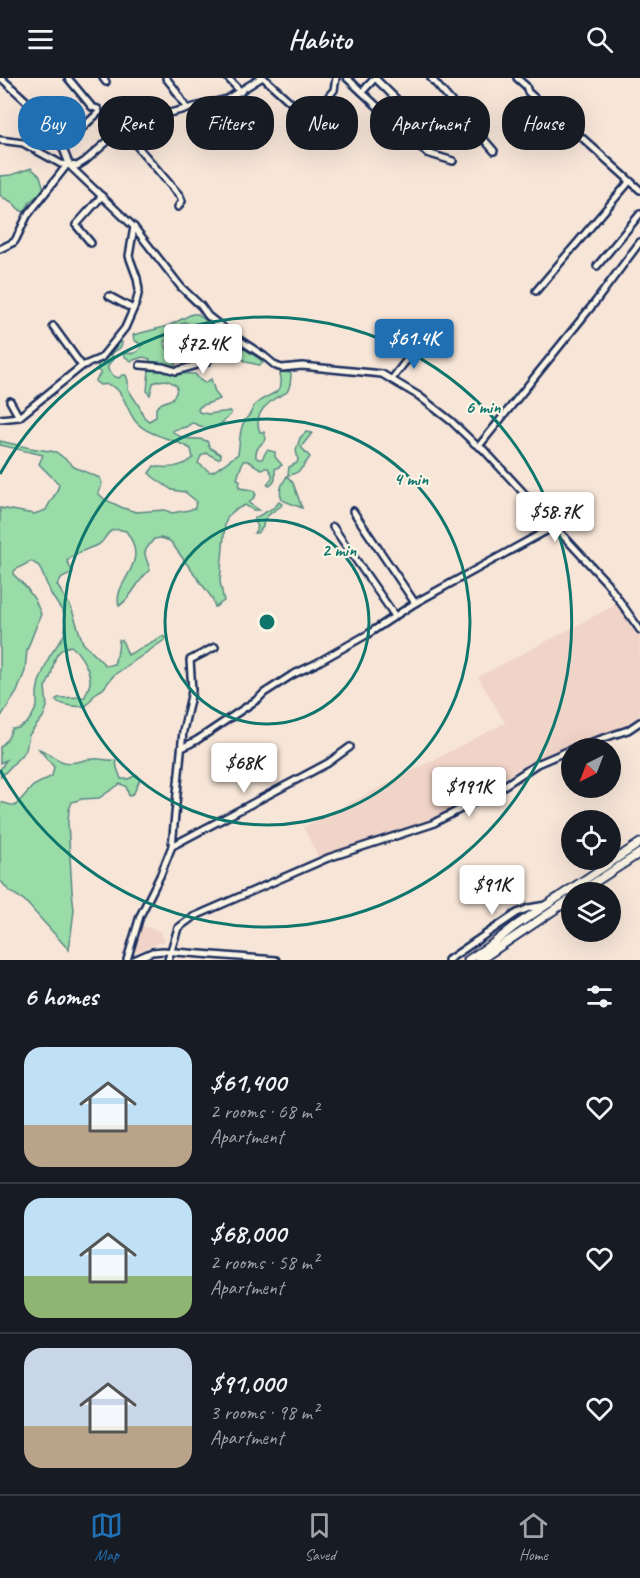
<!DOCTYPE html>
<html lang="en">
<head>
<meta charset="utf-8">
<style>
  body { margin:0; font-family:Caveat,sans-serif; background:#20242c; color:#f1f3f6; height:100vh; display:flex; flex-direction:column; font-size:22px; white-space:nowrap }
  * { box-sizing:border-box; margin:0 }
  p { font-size:20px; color:#9ea1a6 }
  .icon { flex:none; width:33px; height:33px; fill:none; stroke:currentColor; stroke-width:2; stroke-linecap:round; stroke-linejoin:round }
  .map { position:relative; height:882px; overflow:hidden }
  .panel { display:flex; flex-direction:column; background:#171b24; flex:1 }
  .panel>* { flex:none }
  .top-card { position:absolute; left:18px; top:18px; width:604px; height:54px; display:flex; gap:12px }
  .needle { width:39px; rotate:222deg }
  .controls { position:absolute; left:561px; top:660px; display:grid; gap:12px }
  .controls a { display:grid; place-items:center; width:60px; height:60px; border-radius:50%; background:#171b24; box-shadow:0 6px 24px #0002; font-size:30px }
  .price { position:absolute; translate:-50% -51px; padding:0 14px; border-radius:6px; background:#fff; color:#222; font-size:20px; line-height:39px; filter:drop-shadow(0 2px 3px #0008) }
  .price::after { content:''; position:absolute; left:50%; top:36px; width:18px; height:14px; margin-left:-9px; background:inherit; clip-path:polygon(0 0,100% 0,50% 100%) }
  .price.selected { background:#1f6fb2; color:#fff }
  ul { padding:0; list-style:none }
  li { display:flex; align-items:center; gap:18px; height:150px; padding:0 24px }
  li+li { border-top:2px solid #363941 }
  li span { display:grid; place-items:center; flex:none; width:168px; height:120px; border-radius:18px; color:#555 }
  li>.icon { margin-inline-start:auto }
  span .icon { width:72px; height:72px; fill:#fffc; stroke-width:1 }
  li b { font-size:26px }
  h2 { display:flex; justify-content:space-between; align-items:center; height:72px; padding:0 24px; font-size:26px }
  .tag { padding:0 21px; border-radius:24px; background:#171b24; box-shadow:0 6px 24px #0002; font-size:21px; line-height:54px }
  .tag.selected { background:#1f6fb2; color:#fff }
  header { display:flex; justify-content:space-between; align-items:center; height:78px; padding:0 24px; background:#171b24; font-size:27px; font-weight:700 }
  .tab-bar { display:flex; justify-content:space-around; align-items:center; height:84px; border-top:2px solid #363941; background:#171b24; font-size:16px; color:#9ea1a6 }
  .tab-bar a { display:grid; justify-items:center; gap:3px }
  .tab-bar .selected { color:#1f6fb2 }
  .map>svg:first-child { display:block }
</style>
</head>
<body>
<header><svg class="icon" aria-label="menu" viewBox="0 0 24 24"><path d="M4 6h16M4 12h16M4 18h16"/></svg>Habito<svg class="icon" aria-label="search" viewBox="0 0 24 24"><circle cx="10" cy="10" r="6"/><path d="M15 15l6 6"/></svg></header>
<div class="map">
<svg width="640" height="882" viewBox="0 0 640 882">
  <rect width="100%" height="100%" fill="#f7e6d8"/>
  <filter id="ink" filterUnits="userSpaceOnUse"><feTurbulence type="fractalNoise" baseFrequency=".0167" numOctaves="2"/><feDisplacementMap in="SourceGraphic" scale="12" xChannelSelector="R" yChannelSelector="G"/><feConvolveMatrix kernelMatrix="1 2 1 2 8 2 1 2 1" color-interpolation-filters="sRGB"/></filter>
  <g filter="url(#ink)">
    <g fill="#f1d4c8">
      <path d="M619,525l21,33v82l-12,10 -38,11 -51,20 -16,8 -62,38 -23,12 -1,-2 -19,12 -36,10 -61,25 -18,-35 202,-104 -27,-46z"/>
      <path d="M142,848l18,5 5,10 -32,12 -1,-3z"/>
    </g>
    <g fill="#99dca8" stroke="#5a8683" stroke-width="1.5">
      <path d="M31,90l9,8 4,13c-3,6 -8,7 -13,12 -3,3 -4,7 -7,11 -6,-2 -6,-4 -10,-8 -4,-5 -10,-4 -14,-9v-19l11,-1z"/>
      <path d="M192,236h6l26,22 36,23 3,4 -4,2 -13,-3 -15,-15 -22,-8 -24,-17 -10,6c1,6 3,10 -3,13l-6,-1 -2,2 6,13 6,4v4l-3,3 -14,-3 1,4 6,6 29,1 5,6 5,3 6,-4 4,13 5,7 -19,7 -3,3 1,3 9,2 22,-3 1,3c-6,6 -15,17 -25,14 -6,-1 -8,-4 -14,-5l-6,4 -13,3v2c16,12 19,3 34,9l3,7 10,6 1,3 -3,2 -12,-6 -5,3 -3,7 12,9 4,-1 24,-17c2,-11 1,-24 6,-32 1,-3 4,-5 6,-8 2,-4 3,-8 7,-11 13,-11 29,-8 23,-29l2,-2 9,1c0,6 0,13 -4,19 -4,3 -9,4 -13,7 -12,9 -20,18 -14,33h4l2,7c-5,6 -11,9 -10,18l2,2h4l5,-9 8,2v5l7,8 -7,4c0,8 2,13 -6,17l-2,-2 5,-6v-4l-4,-6h-3l-4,1 -13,-8h-5l-6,18 3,1 -1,8 14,2 3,5 -7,8 10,7h-6l-8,-5 -10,5 -7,6 -3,8 -5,58 4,19 -9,6 -3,-9 -42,-57 -9,-3 -7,1c-14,17 -9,12 -4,31 -13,10 -17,27 -31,36 -7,-26 33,-40 7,-75 -5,-1 -10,-3 -15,0 -5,3 -7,11 -13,14 -11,4 -23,8 -31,16l6,12 -11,5 -5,7 14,22 12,36 23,23 8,-2 4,-13 1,-11h3l6,15 35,-19 3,3 -52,36 -11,14 -7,4 -10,13c-10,1 -23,0 -31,-6l3,-2 27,-1c1,-4 4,-9 5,-14 1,-12 -10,-30 -19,-37 -24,5 -13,26 -26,41l2,20 -4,10 -14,18 -3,15 -25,27 -1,-7 6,-10 -6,3v-16l7,-7 5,-11 7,-1 8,-5 5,-7 5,-10v-14l2,-10 10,-25 15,-22 2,-11 -1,-9 -13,-19 -13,-30 -8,-5 -16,9 -2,4 13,13 9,13 6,14 -14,36 -2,21 -8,21 -17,26v-210l34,6 12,-4c4,-10 11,-15 13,-26l-20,-20 4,-9 -43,-10v-4l30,7 26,4 13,10 5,5 26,11 2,6 -4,9 6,6 19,9 13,4 29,-2 7,3 17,-3 6,-2 1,-7 -11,-9 -13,-2 -19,-13 -4,-4 5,-7c14,3 27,2 39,-8l-2,-9c-17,-11 -41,-12 -55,-27 -12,-14 -12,-41 -36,-37l-5,-4 6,-8 -4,-3 1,-5 8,-6 13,-17h3c0,8 -6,7 -10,12l1,6c-10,7 -4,15 6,18l3,-3h4l2,6v8l11,17 5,11 5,4 7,-4v-9l6,-5 10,-4 4,-6 1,-7c-8,-6 -14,-8 -24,-3l-3,12 -3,-4 3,-32 -7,-2 -12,4 -7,-5 -1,-4c9,3 15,2 19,-7l-8,-5 -1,-5 35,-9z"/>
      <path d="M306,354l6,1 -11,14 9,10c-7,9 -10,17 -22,18l1,-8 8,-4 1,-3 -2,-10 4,-12z"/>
      <path d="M287,398l6,7 9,25 -20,-8c-4,-10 0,-16 5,-24z"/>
      <path d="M279,424l3,2 -1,2c-8,6 -18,10 -18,21l-6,6h-3l4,-6 -3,-6v-3l20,-11z"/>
      <path d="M39,671c9,3 17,11 25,13 11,3 19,-3 29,-3 8,-1 13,2 23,1l1,8 4,11h7l9,-4 3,4 -6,14 -5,3 -3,-10 -6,-2 -21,14 -17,1 -10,3 -3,8 -1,12 4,69 2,19 -5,40 -45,-50 -15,-9 -9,-11v-78l15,4 18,-20 19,-10 2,-9z"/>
    </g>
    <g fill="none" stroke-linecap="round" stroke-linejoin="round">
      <g stroke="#1b2f5e" stroke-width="10">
        <g id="minor">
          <path d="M1,0c21,19 44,38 59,63 4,8 6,18 11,26l63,60 47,60 20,19 7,10 24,19 32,21 12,10 6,2 20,-2 80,8 37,22 32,25 24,23 8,5 124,134 33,47"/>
          <path d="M103,0l3,4"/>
          <path d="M166,0l8,10 13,21"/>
          <path d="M228,0l13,14"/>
          <path d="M264,0l47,43 10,-7"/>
          <path d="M347,0l80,75 26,8"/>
          <path d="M431,0l63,73"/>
          <path d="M517,0l9,8 2,6 26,23 14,10 72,65"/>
          <path d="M362,14l13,-14 65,64 -13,11"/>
          <path d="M328,19l6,-7 2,-12"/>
          <path d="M124,53l56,65 2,5 -4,6"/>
          <path d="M0,62l23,3 38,21 16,2 8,-5 24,-21 33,-18 23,-8 62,-15 34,-21"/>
          <path d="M62,69l37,-35 -1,-3 -6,-2 -24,-29"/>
          <path d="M91,165l-15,-18 26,-29"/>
          <path d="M0,171l14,-7 2,-3 11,-23 40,-51"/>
          <path d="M597,188l43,-52"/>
          <path d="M536,213l94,-110"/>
          <path d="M109,218l24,13"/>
          <path d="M53,248l29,40"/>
          <path d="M140,287l23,2 13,4 31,-9c8,-13 9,-24 8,-40"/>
          <path d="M392,301l13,-17 18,-14"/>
          <path d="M10,323l9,16"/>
          <path d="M0,341l19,-2 63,-51 19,-8 24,-30 11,-25 3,-13 -2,-12 -8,-22 5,-29"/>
          <path d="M479,368l117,-145 44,-59"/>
          <path d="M353,433l62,92"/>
          <path d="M333,449l62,89"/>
          <path d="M182,670l15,-8 61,-41 6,-6 28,-18 23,-11 53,-30 47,-31 140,-77"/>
          <path d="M574,670l54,-18 12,-8"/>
          <path d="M172,768l156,-83 22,-16"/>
          <path d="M127,882l13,-44 20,-40 12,-30 11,-115 9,-40 -2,-31 25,-13"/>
          <path d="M134,882l18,-8 11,-1 113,9"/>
          <path d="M168,882l10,-32 15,-11 135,-59 104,-34 67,-35 38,-25 35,-15"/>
          <path d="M448,882l69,-47 12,-5 17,-3"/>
        </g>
      </g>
      <g stroke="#1b2f5e" stroke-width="11">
        <g id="major">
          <path d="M580,814l60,-39"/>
          <path d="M468,882l24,-16 23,-18 125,-83"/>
          <path d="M480,882l92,-62"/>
        </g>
      </g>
      <use href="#minor" stroke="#fcf5e5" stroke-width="5"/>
      <use href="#major" stroke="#fcf5e5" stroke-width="7"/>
    </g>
  </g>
  <g fill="none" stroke="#0f766e" stroke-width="3">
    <circle cx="267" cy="544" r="102"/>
    <circle cx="267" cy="544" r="203"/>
    <path d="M0 396A305 305 0 1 1 0 692"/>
  </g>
  <circle cx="267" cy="544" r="9" fill="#0f766e" stroke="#fcf5e5" stroke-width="3"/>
  <g font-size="18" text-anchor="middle" font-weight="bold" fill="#0f766e" stroke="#fcf5e5" stroke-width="4.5" stroke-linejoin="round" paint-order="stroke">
    <text x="483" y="335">6 min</text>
    <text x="411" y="407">4 min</text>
    <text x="339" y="478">2 min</text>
  </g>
</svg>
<div class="controls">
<a><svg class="needle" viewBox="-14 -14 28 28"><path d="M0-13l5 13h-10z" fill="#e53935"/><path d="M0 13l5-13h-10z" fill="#9ea1a6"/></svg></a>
<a><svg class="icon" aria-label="locate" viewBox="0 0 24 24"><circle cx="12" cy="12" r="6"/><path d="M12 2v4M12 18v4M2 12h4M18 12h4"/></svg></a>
<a><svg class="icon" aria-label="layers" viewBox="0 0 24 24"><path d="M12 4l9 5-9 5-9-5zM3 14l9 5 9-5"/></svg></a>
</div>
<b class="price selected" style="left:414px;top:292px">$61.4K</b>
<b class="price" style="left:203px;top:297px">$72.4K</b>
<b class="price" style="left:555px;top:465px">$58.7K</b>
<b class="price" style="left:244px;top:716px">$68K</b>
<b class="price" style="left:469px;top:740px">$191K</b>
<b class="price" style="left:492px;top:838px">$91K</b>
<div class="top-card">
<a class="tag selected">Buy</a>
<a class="tag">Rent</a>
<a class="tag">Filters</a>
<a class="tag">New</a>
<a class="tag">Apartment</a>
<a class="tag">House</a>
</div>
</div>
<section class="panel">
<h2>6 homes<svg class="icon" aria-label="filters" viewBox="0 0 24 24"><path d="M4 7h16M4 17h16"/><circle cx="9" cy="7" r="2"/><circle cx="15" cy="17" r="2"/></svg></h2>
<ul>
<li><span style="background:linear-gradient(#bfe0f5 65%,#b9a48a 0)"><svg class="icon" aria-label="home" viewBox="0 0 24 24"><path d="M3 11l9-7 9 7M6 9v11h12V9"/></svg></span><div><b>$61,400</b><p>2 rooms · 68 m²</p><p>Apartment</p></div><svg class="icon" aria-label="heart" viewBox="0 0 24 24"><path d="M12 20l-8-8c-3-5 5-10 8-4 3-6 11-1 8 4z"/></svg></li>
<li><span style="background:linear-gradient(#bfe0f5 65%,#8fb573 0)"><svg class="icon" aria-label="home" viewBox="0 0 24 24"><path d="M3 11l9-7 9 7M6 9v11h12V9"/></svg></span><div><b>$68,000</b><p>2 rooms · 58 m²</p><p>Apartment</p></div><svg class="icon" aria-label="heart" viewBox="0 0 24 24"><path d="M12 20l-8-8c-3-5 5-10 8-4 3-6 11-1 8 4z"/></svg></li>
<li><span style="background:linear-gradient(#c9d6e8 65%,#b9a48a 0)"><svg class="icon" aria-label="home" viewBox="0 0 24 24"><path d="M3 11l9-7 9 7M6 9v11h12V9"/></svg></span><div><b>$91,000</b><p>3 rooms · 98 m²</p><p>Apartment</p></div><svg class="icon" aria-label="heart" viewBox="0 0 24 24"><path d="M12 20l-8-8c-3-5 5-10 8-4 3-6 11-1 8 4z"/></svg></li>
</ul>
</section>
<nav class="tab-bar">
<a class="selected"><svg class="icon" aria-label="map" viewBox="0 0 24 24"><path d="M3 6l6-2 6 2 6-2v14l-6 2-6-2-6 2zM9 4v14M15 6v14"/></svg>Map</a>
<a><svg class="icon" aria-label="saved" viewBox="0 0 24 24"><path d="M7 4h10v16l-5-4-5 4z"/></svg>Saved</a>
<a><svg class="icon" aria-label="home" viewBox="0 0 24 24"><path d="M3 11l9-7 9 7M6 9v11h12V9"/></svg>Home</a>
</nav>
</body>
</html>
